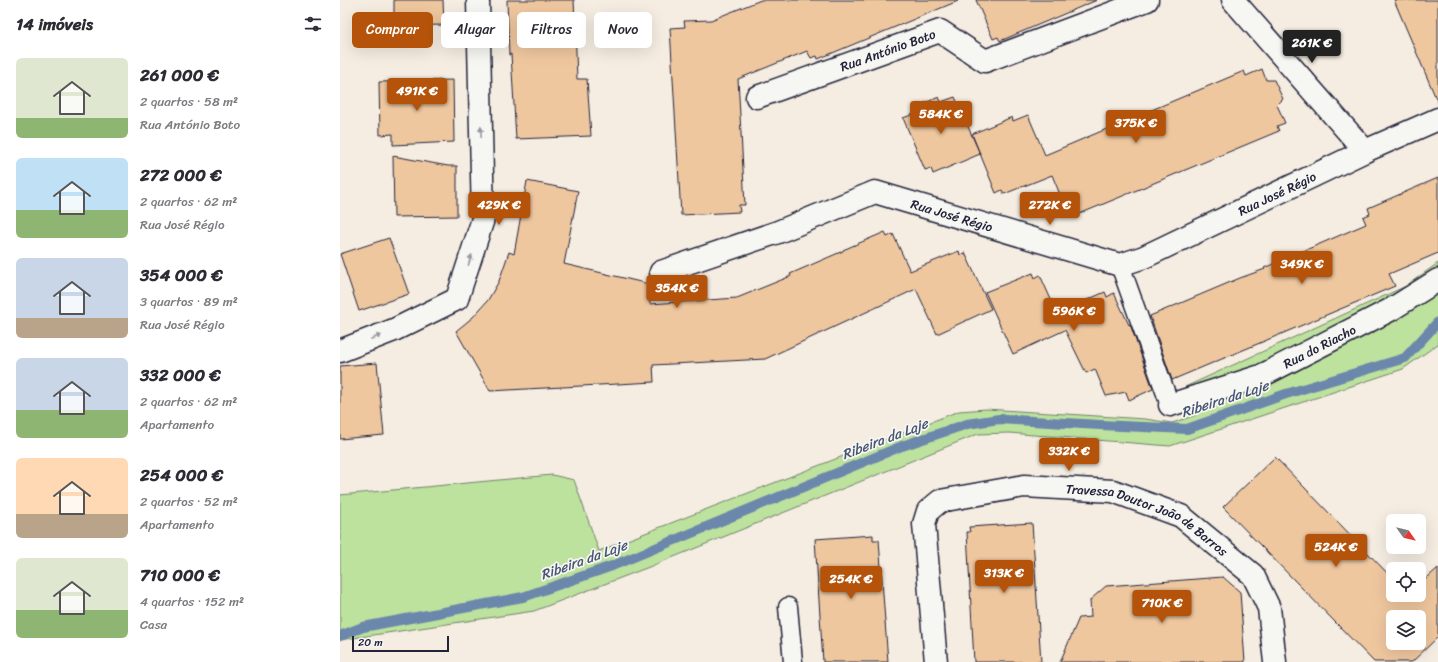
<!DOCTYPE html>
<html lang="pt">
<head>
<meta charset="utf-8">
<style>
  body { margin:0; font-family:Sriracha,sans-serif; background:#f2f2f3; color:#2b2b33; height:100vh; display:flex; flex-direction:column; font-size:15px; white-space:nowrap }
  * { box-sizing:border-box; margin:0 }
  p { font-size:13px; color:#7c7c81 }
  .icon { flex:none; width:22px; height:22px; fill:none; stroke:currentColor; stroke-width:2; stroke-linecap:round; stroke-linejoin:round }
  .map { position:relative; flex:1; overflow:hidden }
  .sheet { display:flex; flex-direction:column; background:#fff; width:340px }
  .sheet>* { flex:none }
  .banner { position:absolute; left:12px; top:12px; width:380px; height:36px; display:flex; gap:8px }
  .needle { width:26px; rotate:124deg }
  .fabs { position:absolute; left:1046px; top:514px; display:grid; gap:8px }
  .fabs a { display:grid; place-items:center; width:40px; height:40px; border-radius:6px; background:#fff; box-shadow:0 4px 16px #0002; font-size:20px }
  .scale { position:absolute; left:12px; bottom:10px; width:97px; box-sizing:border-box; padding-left:4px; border:2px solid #22223b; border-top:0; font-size:11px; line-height:14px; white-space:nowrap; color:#22223b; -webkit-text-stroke:3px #f6f6f2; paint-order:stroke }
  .price { position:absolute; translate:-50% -34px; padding:0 9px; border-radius:4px; background:#b45309; color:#fff; font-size:13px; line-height:26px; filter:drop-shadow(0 1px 2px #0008) }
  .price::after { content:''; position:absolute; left:50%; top:24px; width:12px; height:9px; margin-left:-6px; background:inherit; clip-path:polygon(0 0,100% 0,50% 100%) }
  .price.on { background:#222; color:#fff }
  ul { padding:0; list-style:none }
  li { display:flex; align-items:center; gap:12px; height:100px; padding:0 16px }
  li span { display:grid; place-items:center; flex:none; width:112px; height:80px; border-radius:6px; color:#555 }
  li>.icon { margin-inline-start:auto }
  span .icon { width:48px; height:48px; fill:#fffc; stroke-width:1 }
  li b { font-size:17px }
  h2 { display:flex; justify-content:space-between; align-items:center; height:48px; padding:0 16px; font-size:17px }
  .chip { padding:0 14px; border-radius:6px; background:#fff; box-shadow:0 4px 16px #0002; font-size:14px; line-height:36px }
  .chip.on { background:#b45309; color:#fff }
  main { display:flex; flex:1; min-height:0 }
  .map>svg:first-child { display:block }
</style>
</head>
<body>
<main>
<section class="sheet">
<h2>14 imóveis<svg class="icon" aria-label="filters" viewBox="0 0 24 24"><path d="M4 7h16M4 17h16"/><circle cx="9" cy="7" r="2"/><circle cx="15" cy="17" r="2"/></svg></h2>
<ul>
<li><span style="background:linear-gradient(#dfe7d0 75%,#8fb573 0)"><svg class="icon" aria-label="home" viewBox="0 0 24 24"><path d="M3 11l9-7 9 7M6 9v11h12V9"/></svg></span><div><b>261 000 €</b><p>2 quartos · 58 m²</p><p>Rua António Boto</p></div></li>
<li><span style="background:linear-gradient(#bfe0f5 65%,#8fb573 0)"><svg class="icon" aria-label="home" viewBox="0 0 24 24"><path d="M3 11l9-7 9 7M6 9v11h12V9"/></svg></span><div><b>272 000 €</b><p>2 quartos · 62 m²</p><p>Rua José Régio</p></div></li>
<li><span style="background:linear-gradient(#c9d6e8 75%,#b9a48a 0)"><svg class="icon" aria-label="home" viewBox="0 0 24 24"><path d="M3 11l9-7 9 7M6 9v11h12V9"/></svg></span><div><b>354 000 €</b><p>3 quartos · 89 m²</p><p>Rua José Régio</p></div></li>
<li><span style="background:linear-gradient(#c9d6e8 65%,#8fb573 0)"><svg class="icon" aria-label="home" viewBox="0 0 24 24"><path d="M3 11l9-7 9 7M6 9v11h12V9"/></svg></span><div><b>332 000 €</b><p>2 quartos · 62 m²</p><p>Apartamento</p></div></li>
<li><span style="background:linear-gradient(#ffd9b3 70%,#b9a48a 0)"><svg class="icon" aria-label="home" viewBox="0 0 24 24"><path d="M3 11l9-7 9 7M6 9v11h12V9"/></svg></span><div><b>254 000 €</b><p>2 quartos · 52 m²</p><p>Apartamento</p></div></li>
<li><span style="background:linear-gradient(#dfe7d0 65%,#8fb573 0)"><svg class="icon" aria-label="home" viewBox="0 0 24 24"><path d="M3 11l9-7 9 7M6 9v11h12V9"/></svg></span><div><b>710 000 €</b><p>4 quartos · 152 m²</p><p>Casa</p></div></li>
</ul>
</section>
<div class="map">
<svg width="1098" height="662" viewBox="0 0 1098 662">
  <rect width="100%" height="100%" fill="#f5ede1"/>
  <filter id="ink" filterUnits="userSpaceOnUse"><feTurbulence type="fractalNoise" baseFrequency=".025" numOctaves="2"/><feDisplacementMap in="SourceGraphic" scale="8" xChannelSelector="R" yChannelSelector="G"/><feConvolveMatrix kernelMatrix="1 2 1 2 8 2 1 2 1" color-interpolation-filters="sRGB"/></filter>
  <g filter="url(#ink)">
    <path fill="#bde29d" stroke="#70826c" d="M1098,263v81l-35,25 -233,77 -161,-13 -31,1 -329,133 -115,44 -194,29v-145l212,-20 22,5 25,71 360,-140 27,-2 159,10 27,4 24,-8 -11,-28 221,-101z"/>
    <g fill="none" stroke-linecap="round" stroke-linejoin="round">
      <path stroke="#6c87ac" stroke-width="10" d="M0,636l23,-9 160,-30 89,-31 290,-120 65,-22 32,-5 101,6 87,4 99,-35 119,-36 33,-36"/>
    </g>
    <g fill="#efc79f" stroke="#22223b" fill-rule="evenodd">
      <path d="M54,0h49l1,25 -50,1z"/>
      <path d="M167,0h67l3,79h10l4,57 -75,3 -5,-85 -2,1z"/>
      <path d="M421,0h196l1,1 -140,58 -1,-3 -6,2 -4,-7 -69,28 7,126h-6l1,7 -59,3 -11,-187 15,-1 -1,-6 27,-1z"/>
      <path d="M636,0h121l-97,41 -2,-4 -5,2z"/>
      <path d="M1054,0h44v103z"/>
      <path d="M922,69l4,11h8l9,19 -6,6 8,18 -8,3 2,5 -202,84 -2,-5 -7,4 -16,-39 -48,19 -2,-4 -6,3 -24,-59 40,-17 1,4 15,-6 17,40 199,-84 2,5z"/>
      <path d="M113,80l1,62 -61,3v-11l-13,1 -1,-53z"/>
      <path d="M599,97l2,5 14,-5 25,57 -47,20 -2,-6 -6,2 -22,-52 14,-5 -2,-6z"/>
      <path d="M53,156l55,10h9v50l-63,1z"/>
      <path d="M1098,178v75l-49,21 6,12 -223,94 -22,-64 90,-38 25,-9 -1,-1 102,-44 -3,-7 7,-3 -2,-6z"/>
      <path d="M187,181l51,10 -14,73 85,20 1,20 87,-6 54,-22 -1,-2 53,-23v-1l42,-18 2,5 6,-3 17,37 49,-20 1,4 5,-2 26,56 -54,25 -21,-45 -151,70 -112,6 1,17 -164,9 -34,-60 17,-14 15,-17 11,-19 10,-29 5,2z"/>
      <path d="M49,238l20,56 -50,17 -19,-57z"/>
      <path d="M693,273l2,5 5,-3 17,38 48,-21 2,5 7,-4 15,32 1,-1 23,65 -24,11 -3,-8 -20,4 -11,-27 -9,4 -21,-43 -52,24 -28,-62z"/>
      <path d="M37,363l7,72 -44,4v-73z"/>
      <path d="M935,457l118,122v16h26v-10l19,-17v69l-26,25h-38l-151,-155zM1053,617h26v26h-26z"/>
      <path d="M692,523l9,139h-67l-7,-130h3l-1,-5z"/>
      <path d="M533,535v5h6l9,122h-65l-8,-123z"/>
      <path d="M883,577l17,15 5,70h-185l19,-44 12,-1 -1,-17 16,-14z"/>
    </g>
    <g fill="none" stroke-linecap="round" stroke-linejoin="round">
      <g stroke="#22223b" stroke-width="21">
        <g id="service">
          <path d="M780,265l50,140"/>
          <path d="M448,607l5,55"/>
        </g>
      </g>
      <g stroke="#22223b" stroke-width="25">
        <g id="minor">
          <path d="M893,0l132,151"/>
          <path id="s1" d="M417,97l183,-66 45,30 162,-61"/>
          <path id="s2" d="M321,272l117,-40 97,-40 245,73 24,-8 221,-106 73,-32"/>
          <path d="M0,351l54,-21 63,-31 26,-80 -5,-219"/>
          <path id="s3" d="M830,405l91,-29 131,-67 46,-29"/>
          <path id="s4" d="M596,662l-12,-138 4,-13 12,-10 84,-15 89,5 68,25 72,59 16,33 6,54"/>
        </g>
      </g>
      <use href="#service" stroke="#f6f6f2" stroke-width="18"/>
      <use href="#minor" stroke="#f6f6f2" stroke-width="22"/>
    </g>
    <defs><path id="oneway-solid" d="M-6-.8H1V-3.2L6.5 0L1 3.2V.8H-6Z"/></defs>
    <g fill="#9797a0">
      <use href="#oneway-solid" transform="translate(141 132) rotate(-91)"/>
      <use href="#oneway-solid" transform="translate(130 260) rotate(-72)"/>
      <use href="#oneway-solid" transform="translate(36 337) rotate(-21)"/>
    </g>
  </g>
  <g text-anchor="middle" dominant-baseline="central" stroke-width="3.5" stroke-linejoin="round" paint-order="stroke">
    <g font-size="13" fill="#22223b" stroke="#f6f6f2">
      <text stroke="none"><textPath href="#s1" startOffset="139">Rua António Boto</textPath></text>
      <text stroke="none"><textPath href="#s2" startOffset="657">Rua José Régio</textPath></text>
      <text stroke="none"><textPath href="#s2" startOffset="309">Rua José Régio</textPath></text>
      <text stroke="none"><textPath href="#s3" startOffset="161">Rua do Riacho</textPath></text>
      <text stroke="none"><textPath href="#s4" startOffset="384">Travessa Doutor João de Barros</textPath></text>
    </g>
    <g font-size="14" font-style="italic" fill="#475473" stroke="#f6f6f2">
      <text transform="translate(885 399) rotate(-18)">Ribeira da Laje</text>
      <text transform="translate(545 439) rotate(-21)">Ribeira da Laje</text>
      <text transform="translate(244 560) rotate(-20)">Ribeira da Laje</text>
    </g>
  </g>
</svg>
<div class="fabs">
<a><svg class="needle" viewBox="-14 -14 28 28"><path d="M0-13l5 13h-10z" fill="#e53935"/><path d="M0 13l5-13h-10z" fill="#7c7c81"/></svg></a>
<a><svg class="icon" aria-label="locate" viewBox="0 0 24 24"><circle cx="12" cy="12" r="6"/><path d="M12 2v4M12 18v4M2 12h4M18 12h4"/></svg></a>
<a><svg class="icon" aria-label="layers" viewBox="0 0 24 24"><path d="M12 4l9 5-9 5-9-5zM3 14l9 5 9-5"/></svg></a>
</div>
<div class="scale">20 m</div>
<b class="price on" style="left:972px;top:64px">261K €</b>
<b class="price" style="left:77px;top:112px">491K €</b>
<b class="price" style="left:601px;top:135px">584K €</b>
<b class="price" style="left:796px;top:144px">375K €</b>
<b class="price" style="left:159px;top:226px">429K €</b>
<b class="price" style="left:710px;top:226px">272K €</b>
<b class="price" style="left:962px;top:285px">349K €</b>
<b class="price" style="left:337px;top:309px">354K €</b>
<b class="price" style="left:734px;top:332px">596K €</b>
<b class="price" style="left:729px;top:472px">332K €</b>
<b class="price" style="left:996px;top:568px">524K €</b>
<b class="price" style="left:664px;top:594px">313K €</b>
<b class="price" style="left:511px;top:600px">254K €</b>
<b class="price" style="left:822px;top:624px">710K €</b>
<div class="banner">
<a class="chip on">Comprar</a>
<a class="chip">Alugar</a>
<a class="chip">Filtros</a>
<a class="chip">Novo</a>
</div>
</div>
</main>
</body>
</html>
